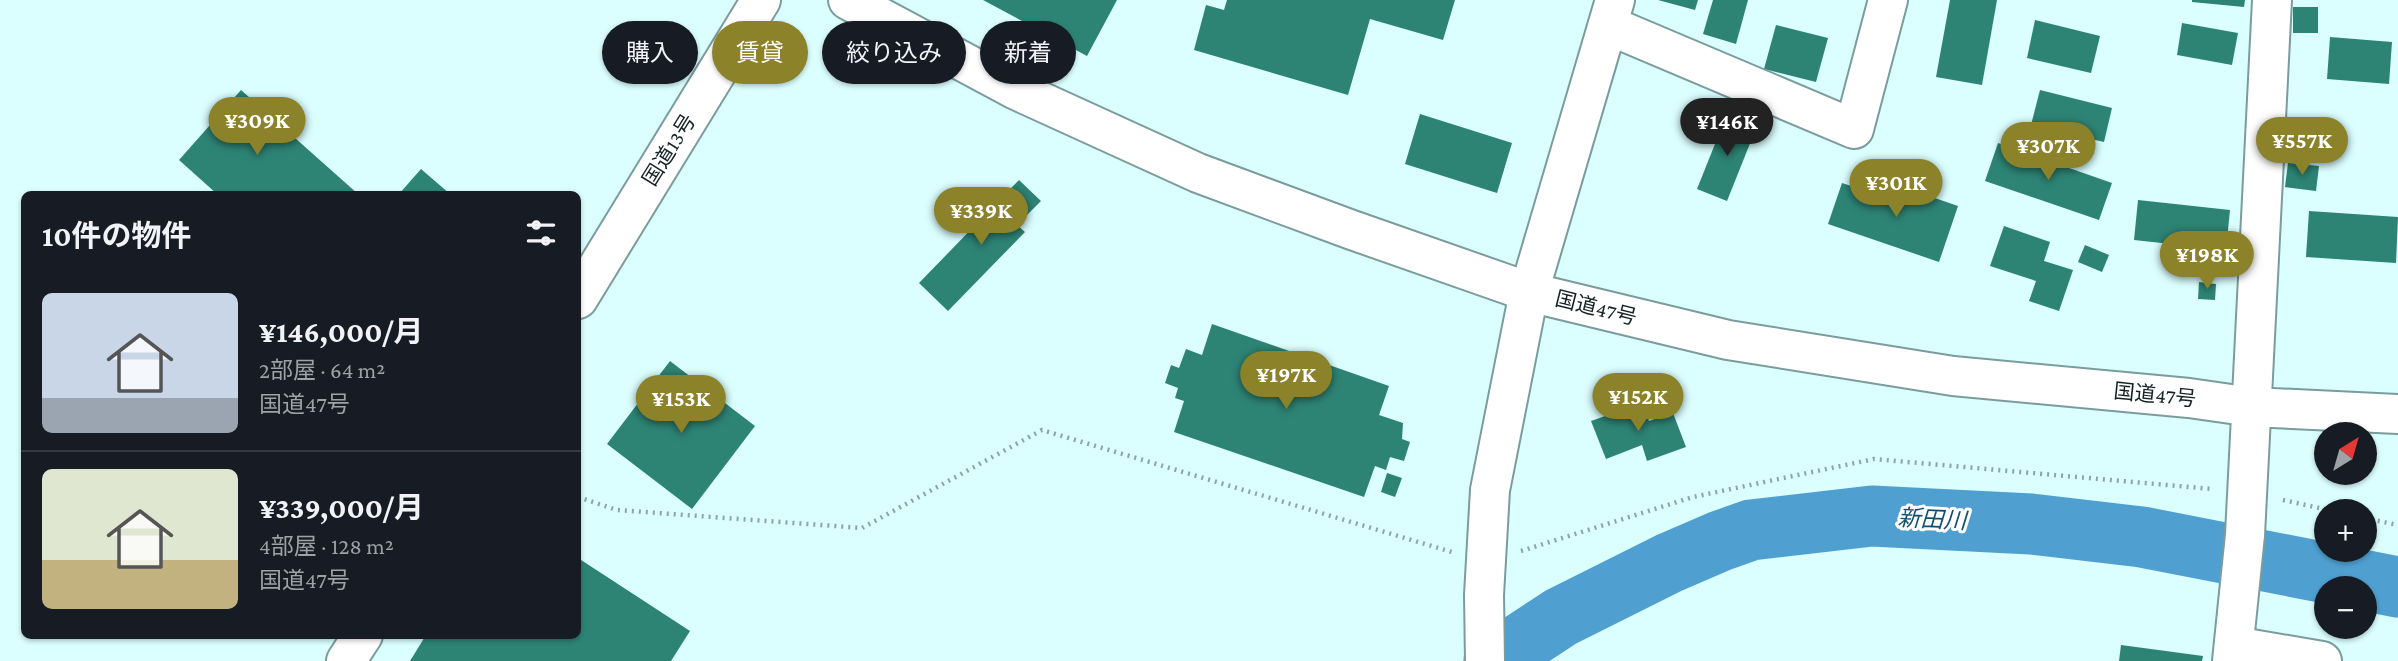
<!DOCTYPE html>
<html lang="ja">
<head>
<meta charset="utf-8">
<style>
  body { margin:0; font-family:"Crimson Pro","Noto Sans JP",serif; background:#20242c; color:#f1f3f6; height:100vh; display:flex; flex-direction:column; font-size:26px; white-space:nowrap }
  * { box-sizing:border-box; margin:0 }
  p { font-size:23px; color:#9ea1a6 }
  .icon { flex:none; width:38px; height:38px; fill:none; stroke:currentColor; stroke-width:2; stroke-linecap:round; stroke-linejoin:round }
  .map { position:relative; flex:1; overflow:hidden }
  .sheet { position:absolute; left:21px; top:191px; width:560px; height:448px; display:flex; flex-direction:column; background:#171b24; border-radius:10px; box-shadow:0 2px 5px #0004 }
  .sheet>* { flex:none }
  .top-card { position:absolute; left:602px; top:21px; width:665px; height:63px; display:flex; gap:14px }
  .needle { width:46px; rotate:37deg }
  .buttons { position:absolute; left:2314px; top:422px; display:grid; gap:14px }
  .buttons a { display:grid; place-items:center; width:63px; height:63px; border-radius:50%; background:#171b24; box-shadow:0 2px 5px #0004; font-size:35px }
  .price { position:absolute; translate:-50% -60px; padding:0 16px; border-radius:24px; background:#8b8229; color:#fff; font-size:23px; line-height:46px; filter:drop-shadow(0 2px 4px #0008) }
  .price::after { content:''; position:absolute; left:50%; top:42px; width:21px; height:16px; margin-left:-10px; background:inherit; clip-path:polygon(0 0,100% 0,50% 100%) }
  .price.current { background:#222; color:#fff }
  ul { padding:0; list-style:none }
  li { display:flex; align-items:center; gap:21px; height:175px; padding:0 21px }
  li+li { border-top:2px solid #363941 }
  li span { display:grid; place-items:center; flex:none; width:196px; height:140px; border-radius:10px; color:#555 }
  li>.icon { margin-inline-start:auto }
  span .icon { width:84px; height:84px; fill:#fffc; stroke-width:1 }
  li b { font-size:30px }
  h2 { display:flex; justify-content:space-between; align-items:center; height:84px; padding:0 21px; font-size:30px }
  .chip { padding:0 24px; border-radius:32px; background:#171b24; box-shadow:0 2px 5px #0004; font-size:24px; line-height:63px }
  .chip.current { background:#8b8229; color:#fff }
  .map>svg:first-child { display:block }
</style>
</head>
<body>
<div class="map">
<svg width="2398" height="661" viewBox="0 0 2398 661">
  <rect width="100%" height="100%" fill="#dbfeff"/>
  <g fill="none" stroke-linecap="round" stroke-linejoin="round">
    <path stroke="#4fa0d0" stroke-width="61" d="M1494,661l67,-44 108,-54 51,-22 31,-11 121,-14 159,8 111,13 256,50"/>
  </g>
  <g fill="#2d8475">
    <path d="M983,0h134l-30,56z"/>
    <path d="M1227,0h228l-12,40 -73,-21 -22,76 -154,-45 12,-45 18,5z"/>
    <path d="M1658,0h40l-3,10z"/>
    <path d="M1713,0h35l-12,44 -33,-10z"/>
    <path d="M1950,0h47l-15,85 -46,-8z"/>
    <path d="M2192,0h53l-1,7 -52,-5z"/>
    <rect x="2293" y="7" width="25" height="26"/>
    <path d="M2035,20l65,16 -9,37 -64,-15z"/>
    <path d="M2182,23l56,10 -6,32 -55,-10z"/>
    <path d="M1776,25l52,13 -12,44 -52,-13z"/>
    <path d="M2330,37l62,5 -3,42 -62,-5z"/>
    <path d="M241,90l117,104h-141l-38,-34z"/>
    <path d="M2040,90l72,18 -8,34 -73,-17z"/>
    <path d="M1420,114l92,29 -15,50 -92,-29z"/>
    <path d="M1727,114l30,12 -30,75 -30,-12z"/>
    <path d="M1998,143l114,40 -13,37 -114,-39z"/>
    <path d="M2288,163l31,3 -3,25 -31,-4z"/>
    <path d="M421,169l29,25h-51z"/>
    <path d="M1019,180l22,21 -24,24 8,7 -77,79 -29,-28z"/>
    <path d="M1842,183l50,16 5,-14 61,21 -19,56 -111,-38z"/>
    <path d="M2138,200l92,10 -4,40 -92,-10z"/>
    <path d="M2309,211l89,6 -2,46 -90,-6z"/>
    <path d="M2004,226l46,16 -6,19 29,9 -14,41 -30,-10 7,-20 -46,-15z"/>
    <path d="M2085,245l24,10 -7,17 -24,-10z"/>
    <path d="M2199,282l17,2 -1,16 -17,-1z"/>
    <path d="M1212,324l177,62 -10,29 24,8 -1,16 8,3 -6,19 -14,-4 -4,13 -11,-4 -11,31 -190,-65 10,-31 -9,-3 3,-10 -13,-5 6,-18 8,3 7,-19 16,6z"/>
    <path d="M670,361l85,65 -63,83 -85,-65z"/>
    <path d="M1642,403l7,18 24,-8 13,34 -39,14 -5,-16 -36,14 -15,-38z"/>
    <path d="M1387,473l15,5 -7,19 -14,-5z"/>
    <path d="M578,558l112,73 -19,30h-261l16,-26h152z"/>
    <path d="M2121,645l82,11 -1,5h-83z"/>
  </g>
  <g fill="none" stroke-linecap="round" stroke-linejoin="round">
    <g stroke="#7b9c9d" stroke-width="42">
      <g id="minor">
        <path d="M1608,25l246,104 34,-129"/>
        <path d="M2234,646l88,15"/>
        <path d="M1485,661l-1,-66 6,-105 39,-198 86,-292"/>
        <path d="M2232,661l13,-126 27,-535"/>
      </g>
    </g>
    <g stroke="#7b9c9d" stroke-width="42">
      <g id="highway">
        <path d="M848,0l168,90 182,83 154,57 177,62 199,48 225,36 236,22 63,9 146,7"/>
        <path d="M578,299l183,-299"/>
        <path d="M346,661l17,-26"/>
      </g>
    </g>
    <g stroke="#8ca6a7" stroke-width="4.5" stroke-dasharray="2 5" stroke-linecap="butt">
      <path d="M578,497l39,13 245,18 180,-98 410,122"/>
      <path d="M2283,500l50,11"/>
      <path d="M2364,518l34,7"/>
      <path d="M1521,551l172,-54 181,-38 338,30"/>
    </g>
    <use href="#minor" stroke="#fff" stroke-width="38"/>
    <use href="#highway" stroke="#fff" stroke-width="38"/>
  </g>
  <g text-anchor="middle" dominant-baseline="central" stroke-width="6" stroke-linejoin="round" paint-order="stroke">
    <g font-size="21" fill="#152223" stroke="#fff">
      <text transform="translate(669 150) rotate(-58)">国道13号</text>
      <text transform="translate(1596 308) rotate(14)">国道47号</text>
      <text transform="translate(2155 395) rotate(6)">国道47号</text>
    </g>
    <g font-size="23" font-style="italic" fill="#105071" stroke="#fff">
      <text transform="translate(1932 519) rotate(3)">新田川</text>
    </g>
  </g>
</svg>
<div class="buttons">
<a><svg class="needle" viewBox="-14 -14 28 28"><path d="M0-13l5 13h-10z" fill="#e53935"/><path d="M0 13l5-13h-10z" fill="#9ea1a6"/></svg></a>
<a>+</a>
<a>−</a>
</div>
<b class="price" style="left:257px;top:157px">¥309K</b>
<b class="price current" style="left:1727px;top:158px">¥146K</b>
<b class="price" style="left:2302px;top:177px">¥557K</b>
<b class="price" style="left:2048px;top:182px">¥307K</b>
<b class="price" style="left:1896px;top:219px">¥301K</b>
<b class="price" style="left:981px;top:247px">¥339K</b>
<b class="price" style="left:2207px;top:291px">¥198K</b>
<b class="price" style="left:1286px;top:411px">¥197K</b>
<b class="price" style="left:1638px;top:433px">¥152K</b>
<b class="price" style="left:681px;top:435px">¥153K</b>
<div class="top-card">
<a class="chip">購入</a>
<a class="chip current">賃貸</a>
<a class="chip">絞り込み</a>
<a class="chip">新着</a>
</div>
<section class="sheet">
<h2>10件の物件<svg class="icon" aria-label="filters" viewBox="0 0 24 24"><path d="M4 7h16M4 17h16"/><circle cx="9" cy="7" r="2"/><circle cx="15" cy="17" r="2"/></svg></h2>
<ul>
<li><span style="background:linear-gradient(#c9d6e8 75%,#9aa5b1 0)"><svg class="icon" aria-label="home" viewBox="0 0 24 24"><path d="M3 11l9-7 9 7M6 9v11h12V9"/></svg></span><div><b>¥146,000/月</b><p>2部屋 · 64 m²</p><p>国道47号</p></div></li>
<li><span style="background:linear-gradient(#dfe7d0 65%,#c2b280 0)"><svg class="icon" aria-label="home" viewBox="0 0 24 24"><path d="M3 11l9-7 9 7M6 9v11h12V9"/></svg></span><div><b>¥339,000/月</b><p>4部屋 · 128 m²</p><p>国道47号</p></div></li>
</ul>
</section>
</div>
</body>
</html>
